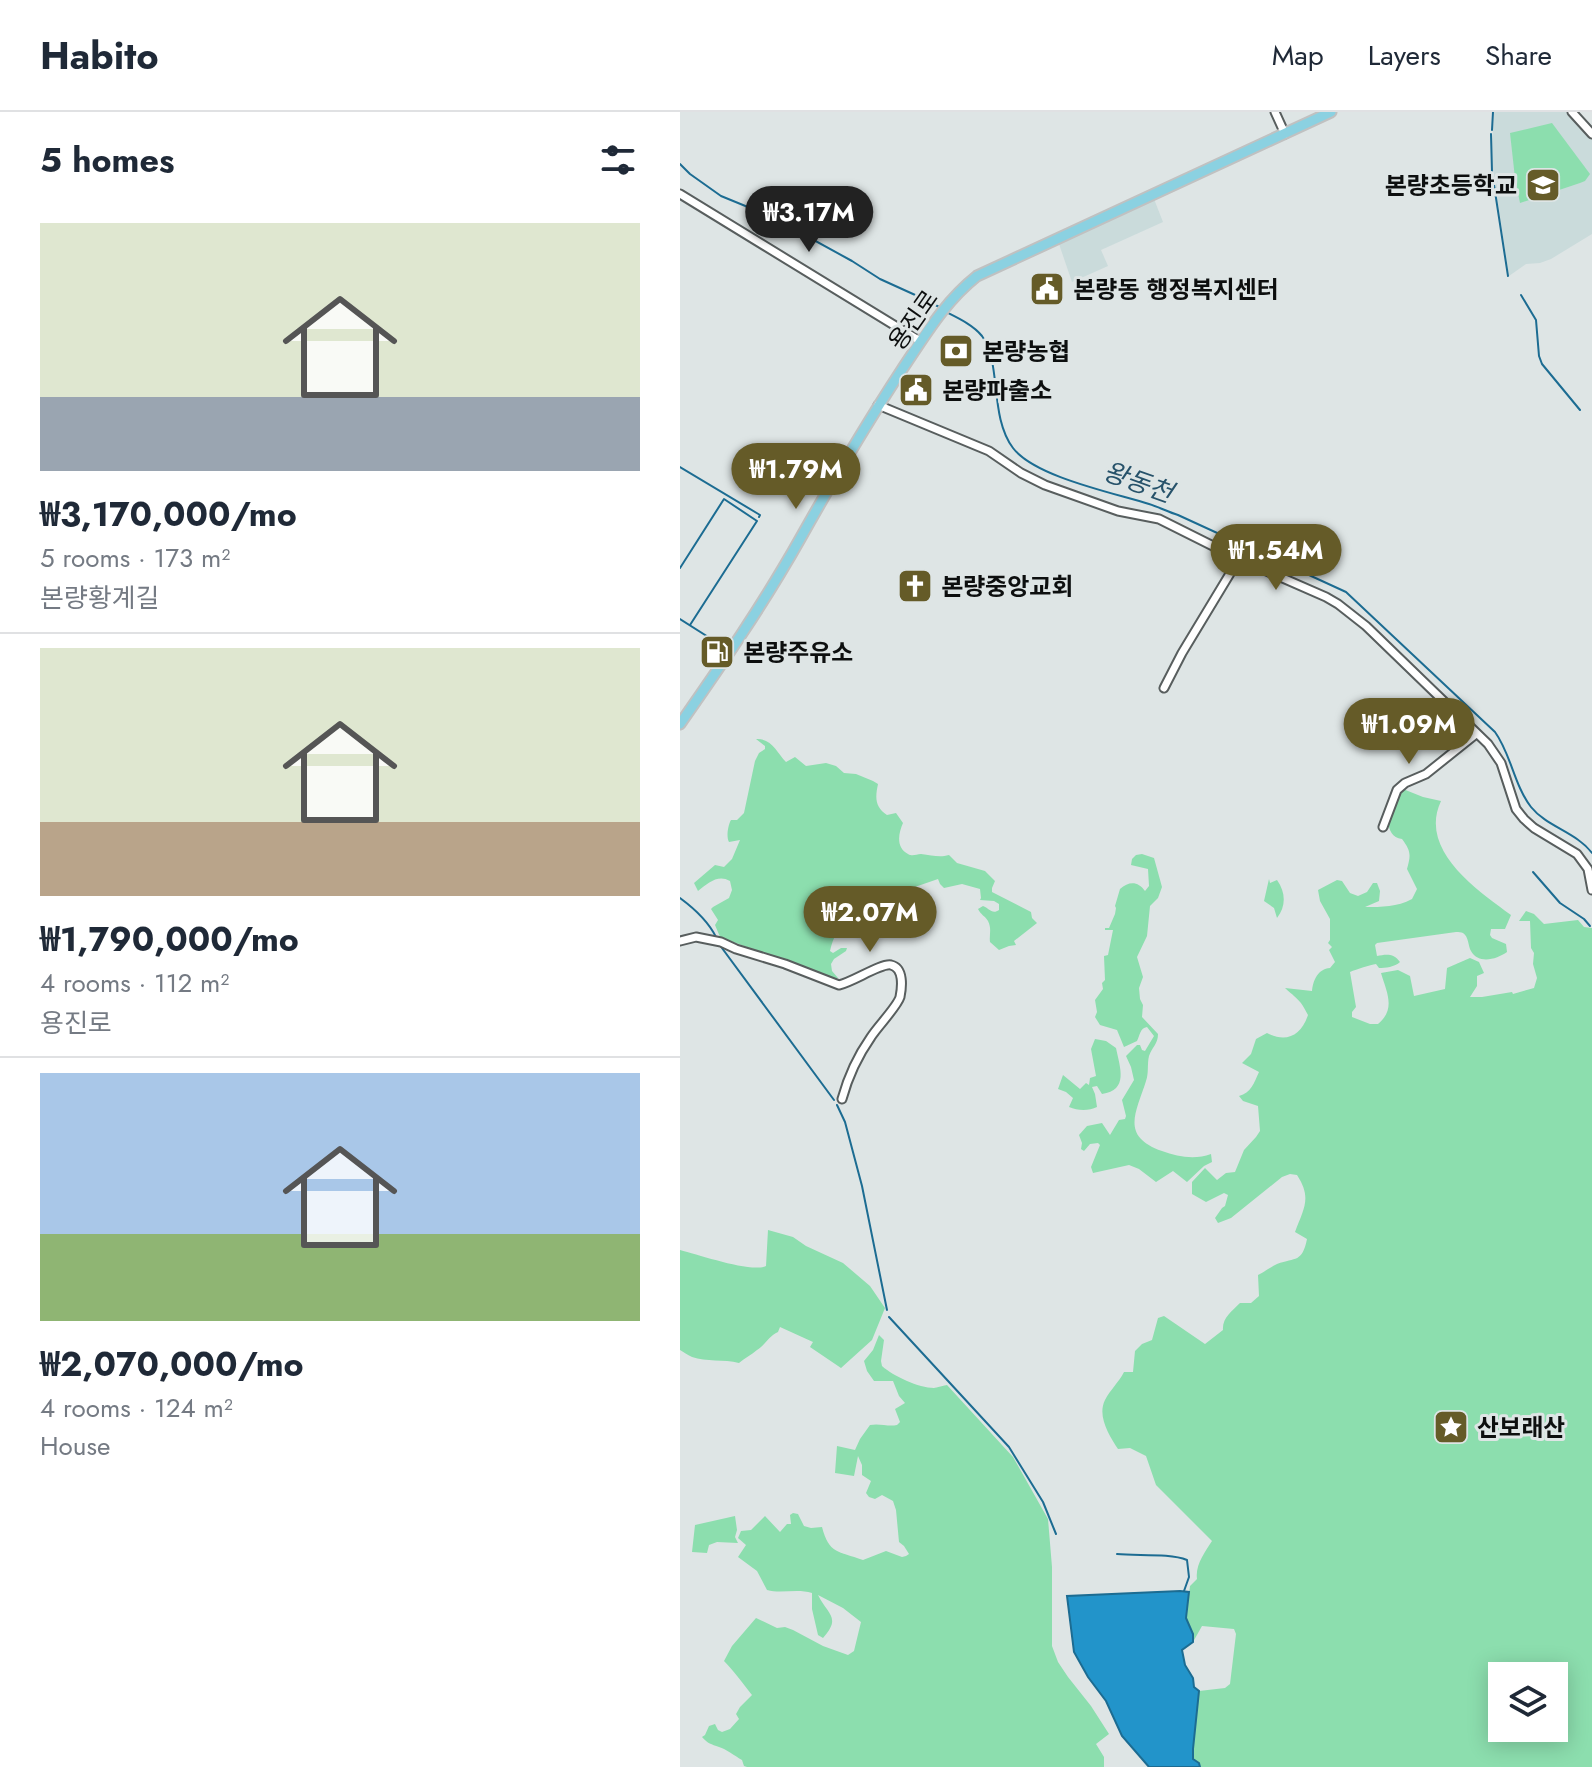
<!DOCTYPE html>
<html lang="en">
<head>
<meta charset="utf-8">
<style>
  body { margin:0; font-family:Jost,"Noto Sans KR",sans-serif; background:#f6f6f7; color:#1f2937; height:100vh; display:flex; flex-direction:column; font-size:30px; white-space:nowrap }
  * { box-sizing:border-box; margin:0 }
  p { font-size:26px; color:#747a83 }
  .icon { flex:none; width:44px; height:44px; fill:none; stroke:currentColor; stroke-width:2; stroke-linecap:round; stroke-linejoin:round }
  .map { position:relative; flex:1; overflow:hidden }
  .panel { display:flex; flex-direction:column; background:#fff; width:680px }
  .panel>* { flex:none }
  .tools { position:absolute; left:808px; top:1550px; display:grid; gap:16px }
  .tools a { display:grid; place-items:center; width:80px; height:80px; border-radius:0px; background:#fff; box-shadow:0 4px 20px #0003; font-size:40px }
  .price { position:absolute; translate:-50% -68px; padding:0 18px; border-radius:28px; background:#655b28; color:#fff; font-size:26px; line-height:52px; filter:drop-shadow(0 2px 4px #0008) }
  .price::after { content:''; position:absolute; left:50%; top:48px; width:24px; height:18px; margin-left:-12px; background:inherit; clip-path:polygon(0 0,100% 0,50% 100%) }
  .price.active { background:#222; color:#fff }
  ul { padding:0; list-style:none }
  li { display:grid; align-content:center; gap:16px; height:424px; padding:0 40px }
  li+li { border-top:2px solid #e0e1e3 }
  li span { display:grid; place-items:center; height:248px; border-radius:0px; color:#555 }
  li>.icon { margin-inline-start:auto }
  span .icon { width:144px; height:144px; fill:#fffc; stroke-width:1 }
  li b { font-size:34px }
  h2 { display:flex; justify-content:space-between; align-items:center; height:96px; padding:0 40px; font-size:34px }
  header { display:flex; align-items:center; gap:48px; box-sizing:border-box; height:112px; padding:0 40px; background:#fff; border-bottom:2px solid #e0e1e3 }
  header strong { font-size:38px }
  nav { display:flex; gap:44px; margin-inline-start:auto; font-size:28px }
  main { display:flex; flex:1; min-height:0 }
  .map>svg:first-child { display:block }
</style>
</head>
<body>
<header>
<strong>Habito</strong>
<nav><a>Map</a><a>Layers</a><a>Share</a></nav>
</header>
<main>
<section class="panel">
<h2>5 homes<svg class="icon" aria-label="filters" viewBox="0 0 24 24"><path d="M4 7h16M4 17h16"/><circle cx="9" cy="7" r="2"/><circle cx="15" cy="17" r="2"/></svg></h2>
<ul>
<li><span style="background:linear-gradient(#dfe7d0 70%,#9aa5b1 0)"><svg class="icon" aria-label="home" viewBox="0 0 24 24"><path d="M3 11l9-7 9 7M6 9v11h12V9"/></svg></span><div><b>₩3,170,000/mo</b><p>5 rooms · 173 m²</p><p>본량황계길</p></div></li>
<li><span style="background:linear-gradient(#dfe7d0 70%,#b9a48a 0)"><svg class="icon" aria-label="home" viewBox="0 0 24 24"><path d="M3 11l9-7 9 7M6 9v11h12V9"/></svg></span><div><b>₩1,790,000/mo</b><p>4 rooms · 112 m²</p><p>용진로</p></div></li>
<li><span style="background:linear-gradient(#a9c7e8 65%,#8fb573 0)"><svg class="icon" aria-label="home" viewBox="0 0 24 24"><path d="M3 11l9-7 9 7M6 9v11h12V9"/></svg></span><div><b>₩2,070,000/mo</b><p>4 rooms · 124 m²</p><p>House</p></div></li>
</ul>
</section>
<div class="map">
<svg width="912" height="1655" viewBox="0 0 912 1655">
  <rect width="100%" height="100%" fill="#dee5e5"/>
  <g fill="#cadbdb">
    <path d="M814,0h74l24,26v96l-41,25 -11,4 -14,1 -17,12 -18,-118z"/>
    <path d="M474,87l9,23 -62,28 7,16 -36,16 -13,-38z"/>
  </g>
  <g fill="#8cdeae" fill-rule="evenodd">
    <path d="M872,11l38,51 -5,7 -5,2 -60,20 -5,-25 -5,-45z"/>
    <path d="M76,627c16,-1 21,14 30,23l9,-5 11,9 20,-3 10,3 8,7 12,1 17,7 5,3c-3,14 -3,23 9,31l9,-2 7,10c-4,9 -8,24 5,31 5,3 8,0 13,0 11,1 18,4 28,1l8,8 28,8 10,10 -3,7v4l39,20 1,6 5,5 -23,18 2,4 -7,1 -10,4 -9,-8c-1,-7 2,-13 -2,-21 -3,-5 -7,-6 -10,-12l5,-3c6,2 9,9 16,4v-6l-5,-3 -14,-1 1,-2 -1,-9 -18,-5 -18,4 -4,-4 -2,-5 -29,10 -17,10 -20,2c-3,3 -5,8 -9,11 -3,3 -8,3 -12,5 -12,9 -18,20 -21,34l3,2 8,-5h6l-1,3 -12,8 -3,5 1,7 6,7 -3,2 -115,-43 -5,-12 3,-5 -7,-11 2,-2 16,-9 3,-8 -2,-9c-12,-7 -22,2 -32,10l-4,-8 21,-18 9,2 8,-8 8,-19 -11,2c-3,-5 -1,-17 2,-22h6l7,-7 11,-52 4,-8 6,-4v-3z"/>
    <path d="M723,677l20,8 18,4c-23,49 36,89 70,114l-6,14h-14l-1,6 2,3 14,6 1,8c-10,7 -28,13 -36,-1 -3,-5 -2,-14 -8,-18 -2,-1 -4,-1 -7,-1l-79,11 -2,2 2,11c9,-2 17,-3 23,6 -5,5 -15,6 -21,6l-3,-4c-6,1 -19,5 -26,8l6,35 -4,5v5l18,7h8c18,-15 9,-31 3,-51l17,-3 12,6 4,20 31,-7 2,-21 23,-10 9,4 5,11 -7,3v10l-7,11h12l30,-5 1,2 21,-6 3,-10 -4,-14 1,-11 -3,-5 -1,-27h-11l7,-10 8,3 10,10 34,-4 6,7 8,1v839h-392l-1,-4 -6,-4v-10l6,-58 26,-3 5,-4 6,-50 -2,-5 -32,-3 -9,16v-9l-7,-15 4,-32 7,-7c-2,-14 8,-27 15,-38l-56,-56 -10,-29 -16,-8 -12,1c-9,-14 -21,-33 -13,-49 5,-10 14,-18 19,-28h9l2,-21 7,-7 10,-4 6,-22 6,-2 41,28 18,-14c-1,-12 9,-19 17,-27h11l8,-7 -1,-21c6,-3 13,-8 19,-11 19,-7 25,-1 30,-25l-12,-7c9,-24 17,-34 2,-57l-7,-1 -8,3 -51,41 -13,5 -3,-5 7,-10 3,-2 3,-11 -4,-2 -18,9 -14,-8v-12l13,-14 12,12 9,-7 9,-1 9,-22 12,-13 4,-6 -2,-25 -15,-5 -4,-5c12,-3 15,-13 20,-24l-17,-9 9,-9 5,-15 11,-6c19,10 34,3 41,-18 -8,-16 -11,-16 -23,-27l27,3c1,-11 6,-22 18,-23l5,-6 -6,-12 3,-3 -4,-4 2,-3v-21l-10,-18 -2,-11 19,-10 5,1 8,12 8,3 9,-4 6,-9h4l3,8 -1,10 -14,6c17,0 32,0 47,-8l5,-10 -10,-20c4,-14 4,-18 -5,-30 -10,-1 -13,-9 -14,-18l12,-31zM822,1564h52v52h-52z"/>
    <path d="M462,742l12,4 8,29 -4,11 -8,8 -3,30 -10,21 6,20 -4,11 1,11 3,6 -1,12 16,17c0,10 -6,13 -9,22 -2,8 0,17 -3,25 -10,32 -26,55 16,70 16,6 33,9 49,3l1,8 -8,4 -17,16 -14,-11 -17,11 -17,-13 -10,-4 -36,8 -2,-6 9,-22 -2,-2 -8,1 -6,7 -3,-2 1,-6 -3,-8 8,-9 15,-3 8,12 9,-15 6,-1 1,-3 -4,-16 12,-20 -3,-13 -5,-11 11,-11h3l2,5 3,1 9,-15 -7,-9c-7,1 -7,8 -10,14l-13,6 -7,-17 -17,-5 -5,-8 2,-5 -2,-12 8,-11 -1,-6 3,-3 -1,-24 4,-1 5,-25h-8v-2h4l6,-14 1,-6 -1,-2 5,-17c9,-8 18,-8 25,2l4,-5 -1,-17 -17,-4 1,-6 4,-4z"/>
    <path d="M589,767l1,4 7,-3c9,13 9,26 0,38l-3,-10 -10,-7z"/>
    <path d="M415,927l11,2 10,7c4,20 13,42 -14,46l-5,-8 -5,1 3,7 2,13c-8,4 -19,4 -28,0l4,-9 -7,-6 -8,-3 5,-14 17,14 6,-6 3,2 1,-7 6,-2 -5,-27z"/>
    <path d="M88,1118l25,7 13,9 37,17 27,23 15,22 -13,32 -31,28 -31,-21 3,-5 -33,-15 -2,5c-9,4 -13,13 -21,18 -6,5 -12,8 -18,13 -15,-4 -33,-1 -47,-6 -5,-2 -8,-5 -12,-7v-100c20,5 71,23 86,16z"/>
    <path d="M199,1223l5,5 -3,21 1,5c11,10 37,22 52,22 2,0 11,-3 13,-3l66,72 35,62 4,48v79l6,16 10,15 23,29 18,28 -13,10 8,13v10h-357l-3,-1 -2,-6c-7,-4 -16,-11 -23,-13 -8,-3 -11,-3 -17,-10l3,-2 4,-9 6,-2 3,6 4,2 8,-3 9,-10 -3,-5 4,-7 12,-12c-9,-11 -17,-23 -28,-34l8,-15 24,-28 21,10 8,-1 8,3 30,16 25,9 6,-4 7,-29 -18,-14 -25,-13c9,19 24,22 5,43l-5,-3 -6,-26v-16c-15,-5 -30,1 -45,-3l-10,-19 -19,-14 8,-12 -8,-7 3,-7 10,-1 14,-14 15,16 7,-8h4l-1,-9 3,-2 5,1 6,12 7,2 11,-1c7,27 16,24 41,33l23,-9 16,6 4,-1 3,-2 -5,-8 -5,-4 -3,-32 -3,-9 -11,-6 -7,4 -6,-2 -3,-4 5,-12 -9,-6v-10l-4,-9 -4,20 -19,-3 2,-27 18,4 5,-11 10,-14c10,-2 18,2 27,0l3,-3 -5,-13 10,-6 -6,-7 -6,-15h-19l-7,-10 -3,-10 9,-11z"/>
    <path d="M55,1404l2,14 -2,7 3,6 -21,-1 -8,3 -2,8 -15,-1 3,-27z"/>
  </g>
  <path fill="#2294ca" stroke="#1c6c92" stroke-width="2" d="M500,1479l9,1 -3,26 7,16v8l-11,8 3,15 8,13 1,9 5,4 -6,58v10l6,4 1,4h-51l-27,-31 -16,-35 -18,-24 -14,-25 -7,-56z"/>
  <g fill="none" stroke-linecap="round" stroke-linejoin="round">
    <g stroke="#1c6c92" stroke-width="2">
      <path d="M812,18l1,-18"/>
      <path d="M811,22l1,38 16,104"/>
      <path d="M0,52l10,10 31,22 49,20 82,45 28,18 44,20 17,9"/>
      <path d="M841,183l15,25 3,36 3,8 38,46"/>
      <path d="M266,200c12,6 27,13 36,24 20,27 7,80 31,112 22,29 101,45 136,56 10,3 19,8 29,11l168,77 149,140c16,22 19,53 36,75 16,20 45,25 61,46"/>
      <path d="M0,355l80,48 -1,2"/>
      <path d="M0,456l44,-69 33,22 -67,104"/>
      <path d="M0,507l44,28"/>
      <path d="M853,760l27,31 24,16 6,7"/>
      <path d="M0,786c15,11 28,23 36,39"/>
      <path d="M39,832l115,156"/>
      <path d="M157,993l8,17 17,64 25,124"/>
      <path d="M209,1205l120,130 34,55 13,32"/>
      <path d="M437,1442c20,2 53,-1 70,6l2,17 -5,14"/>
    </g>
    <g stroke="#585e5e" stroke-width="11">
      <g id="minor">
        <path d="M595,0l10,22"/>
        <path d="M892,0l20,22"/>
        <path d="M0,82l240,147"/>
        <path d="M198,293l111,46 32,22 24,12 73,26 41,8 80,40 87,38 12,7 28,22 122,118 13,19 15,46 8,10 10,9 43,26 11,15 4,21"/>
        <path d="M484,576l18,-35 58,-96"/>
        <path d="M703,715l14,-37 8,-7 21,-9 50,-40"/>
        <path d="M0,829l16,-4 25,5 15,7 49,15 54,21c14,-3 42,-22 52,-20 13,3 11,22 9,32 -3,10 -23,30 -29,40 -14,20 -23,40 -29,62"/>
      </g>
    </g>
    <g stroke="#c0c1c1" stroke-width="13">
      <path id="major" d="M0,612c42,-60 84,-121 120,-185 32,-57 65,-113 101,-168 23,-34 43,-69 76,-95l354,-164"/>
    </g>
    <use href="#minor" stroke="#fff" stroke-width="7"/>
    <use href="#major" stroke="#8bd1e1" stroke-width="9"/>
  </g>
  <defs>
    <g id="school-square" transform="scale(1.8)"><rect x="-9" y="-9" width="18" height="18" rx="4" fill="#655b28" stroke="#dee5e5"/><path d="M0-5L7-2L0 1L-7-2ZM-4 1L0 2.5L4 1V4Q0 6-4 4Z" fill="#fff"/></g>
    <g id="civic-square" transform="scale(1.8)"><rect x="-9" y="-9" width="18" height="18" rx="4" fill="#655b28" stroke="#dee5e5"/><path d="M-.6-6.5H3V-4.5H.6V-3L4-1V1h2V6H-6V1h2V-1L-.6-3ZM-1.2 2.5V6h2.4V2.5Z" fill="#fff"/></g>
    <g id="bank-square" transform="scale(1.8)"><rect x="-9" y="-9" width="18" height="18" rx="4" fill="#655b28" stroke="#dee5e5"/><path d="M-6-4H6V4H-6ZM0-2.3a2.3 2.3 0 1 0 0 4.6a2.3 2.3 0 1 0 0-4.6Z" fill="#fff"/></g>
    <g id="church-square" transform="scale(1.8)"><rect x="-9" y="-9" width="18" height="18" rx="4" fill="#655b28" stroke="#dee5e5"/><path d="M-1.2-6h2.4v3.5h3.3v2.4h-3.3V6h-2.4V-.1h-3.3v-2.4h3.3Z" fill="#fff"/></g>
    <g id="fuel-square" transform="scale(1.8)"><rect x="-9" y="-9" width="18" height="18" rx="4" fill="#655b28" stroke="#dee5e5"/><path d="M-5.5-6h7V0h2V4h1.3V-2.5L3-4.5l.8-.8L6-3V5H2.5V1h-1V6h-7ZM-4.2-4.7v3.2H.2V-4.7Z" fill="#fff"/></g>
    <g id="sight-square" transform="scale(1.8)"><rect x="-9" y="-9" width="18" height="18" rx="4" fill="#655b28" stroke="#dee5e5"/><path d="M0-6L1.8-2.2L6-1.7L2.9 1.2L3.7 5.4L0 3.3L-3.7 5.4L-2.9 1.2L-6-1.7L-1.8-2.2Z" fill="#fff"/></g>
  </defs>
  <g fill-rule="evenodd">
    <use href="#school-square" x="863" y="73"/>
    <use href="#civic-square" x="367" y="177"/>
    <use href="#bank-square" x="276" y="239"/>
    <use href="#civic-square" x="236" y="278"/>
    <use href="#church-square" x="235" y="474"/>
    <use href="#fuel-square" x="37" y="540"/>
    <use href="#sight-square" x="771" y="1315"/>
  </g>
  <g text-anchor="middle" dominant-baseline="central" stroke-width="6" stroke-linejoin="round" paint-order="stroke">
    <g font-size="24" font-weight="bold" fill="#0d0f0f" stroke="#dee5e5" text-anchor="start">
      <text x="837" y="73" text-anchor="end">본량초등학교</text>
      <text x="393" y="177">본량동 행정복지센터</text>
      <text x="302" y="239">본량농협</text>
      <text x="262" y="278">본량파출소</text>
      <text x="261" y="474">본량중앙교회</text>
      <text x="63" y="540">본량주유소</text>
      <text x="797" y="1315">산보래산</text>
    </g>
    <g font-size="24" fill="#0d0f0f" stroke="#dee5e5">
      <text transform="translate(233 208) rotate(-55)">용진로</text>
    </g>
    <g font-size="26" font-style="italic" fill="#27526a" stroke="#dee5e5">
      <text transform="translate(458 370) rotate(20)">왕동천</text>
    </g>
  </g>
</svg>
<div class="tools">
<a><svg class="icon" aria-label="layers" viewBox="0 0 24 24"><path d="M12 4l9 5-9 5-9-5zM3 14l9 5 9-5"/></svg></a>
</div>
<b class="price active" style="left:129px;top:142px">₩3.17M</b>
<b class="price" style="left:116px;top:399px">₩1.79M</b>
<b class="price" style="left:596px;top:480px">₩1.54M</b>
<b class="price" style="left:729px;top:654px">₩1.09M</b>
<b class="price" style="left:190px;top:842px">₩2.07M</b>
</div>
</main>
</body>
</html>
